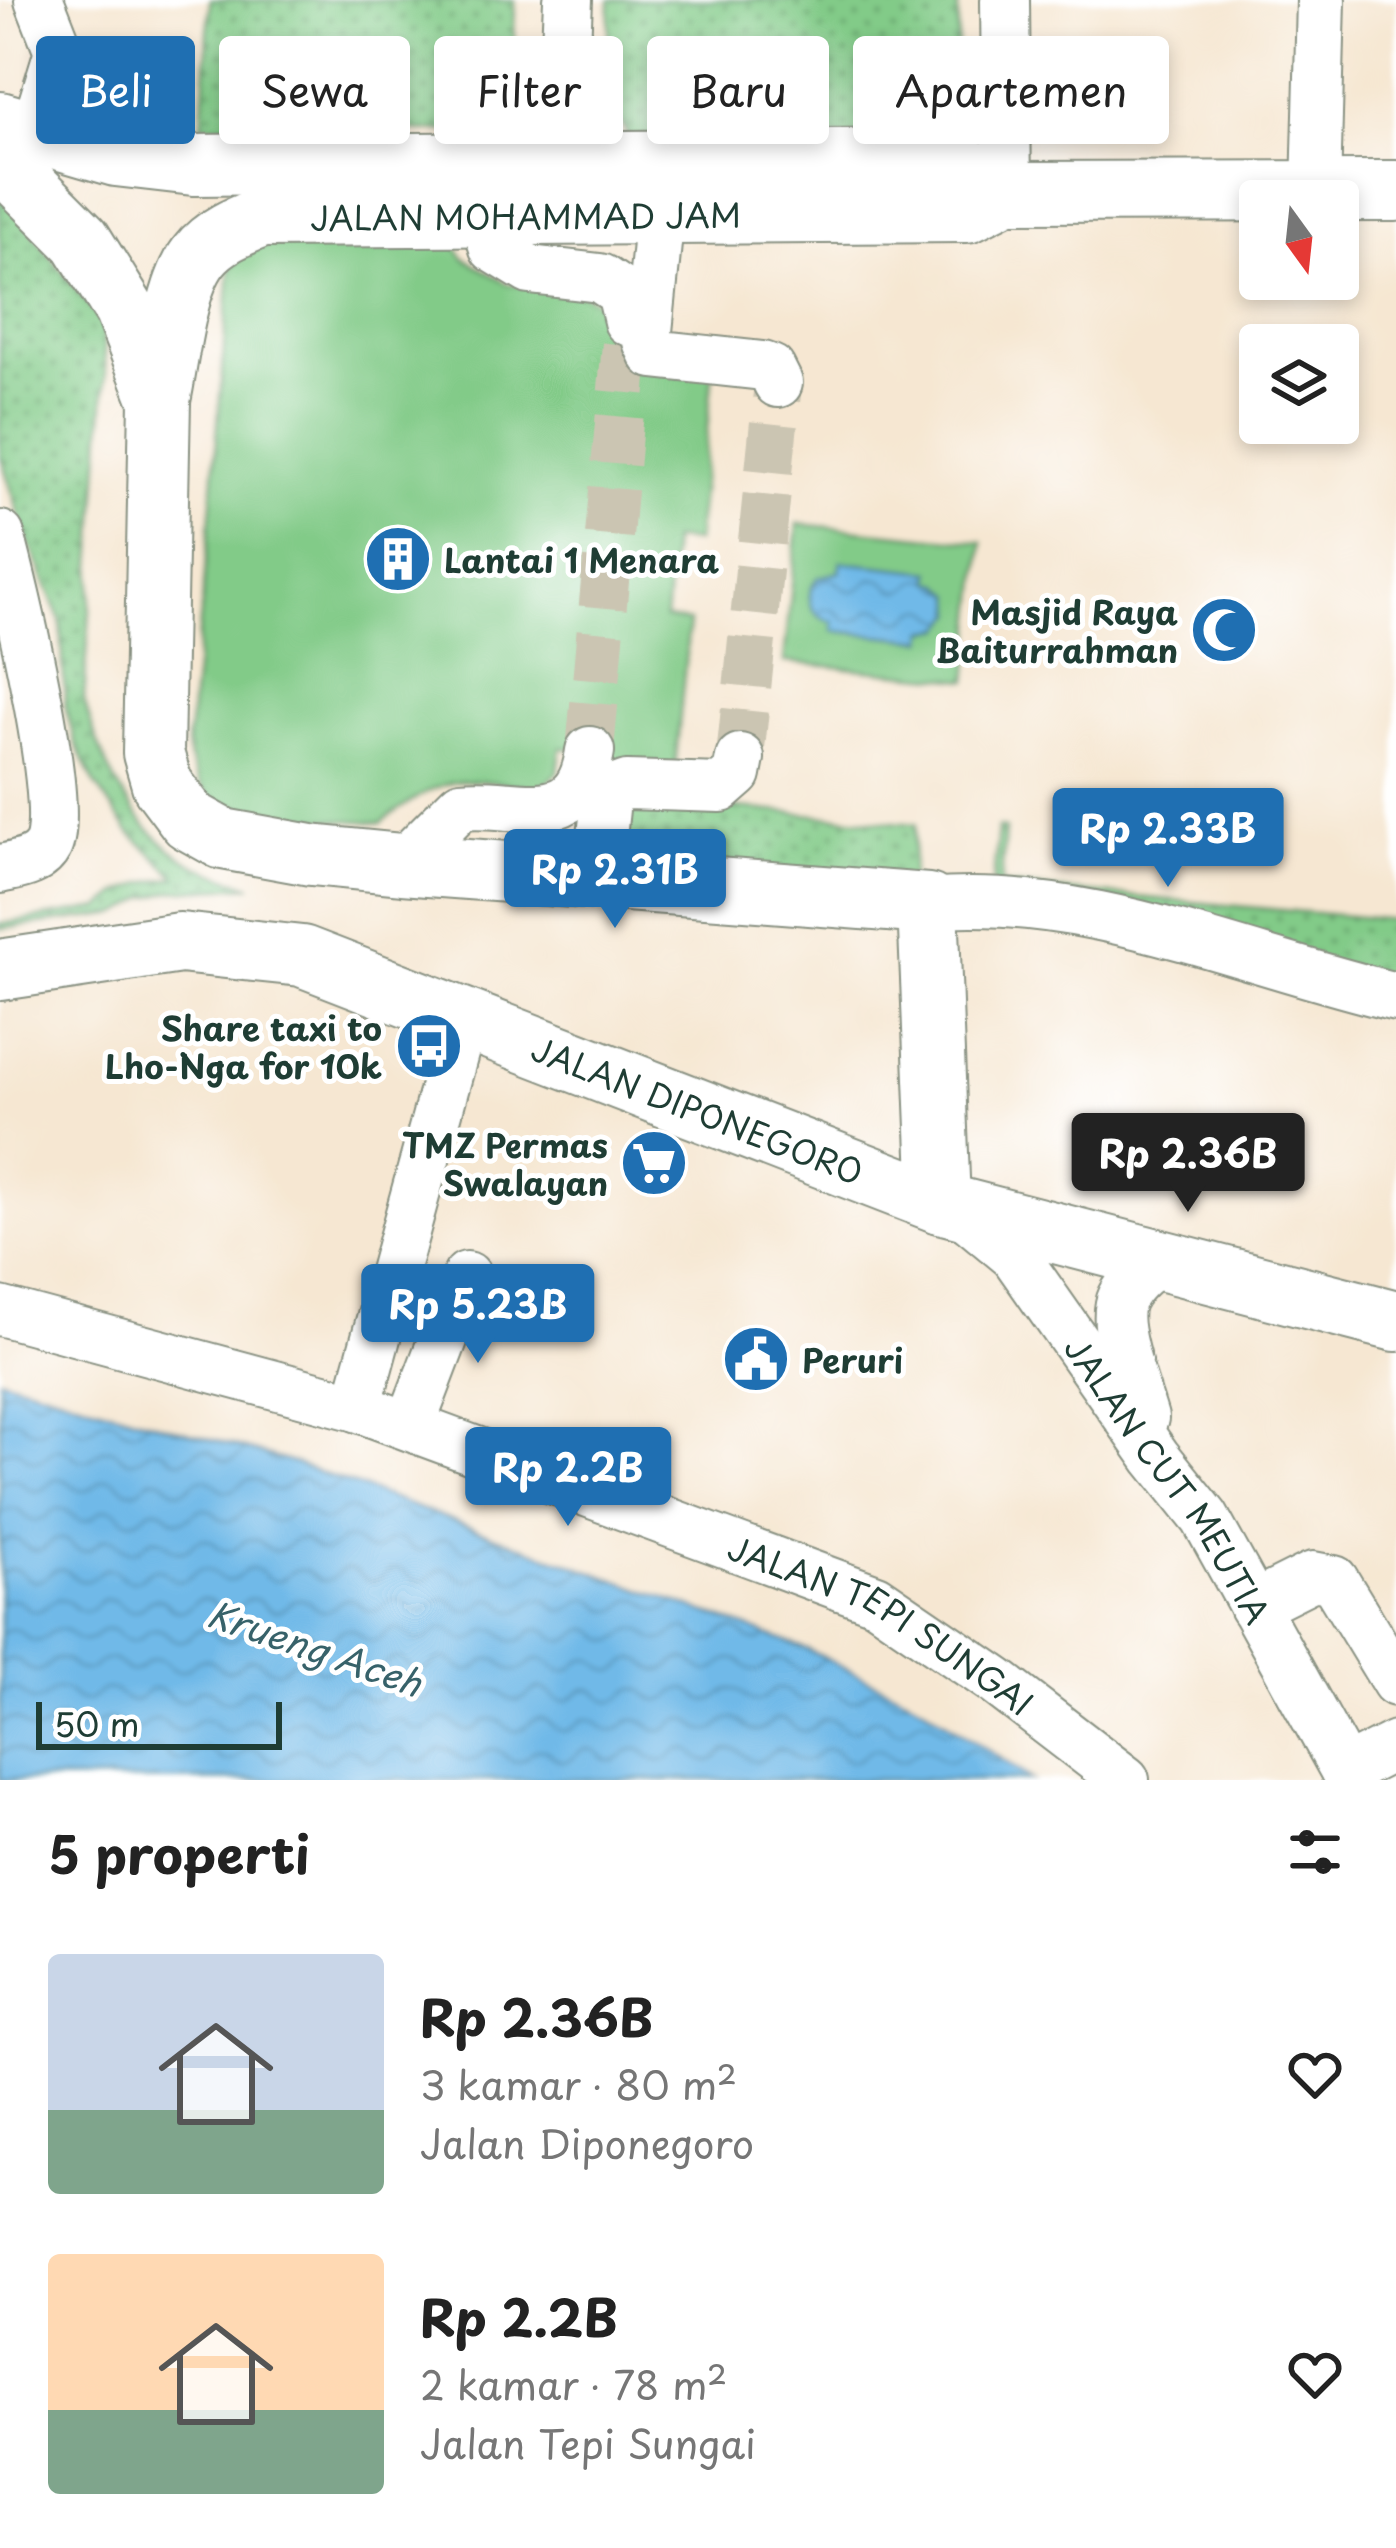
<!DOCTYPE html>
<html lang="id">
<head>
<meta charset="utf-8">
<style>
  body { margin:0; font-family:"Playpen Sans",sans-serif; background:#f6f6f6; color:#222; height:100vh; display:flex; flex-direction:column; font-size:45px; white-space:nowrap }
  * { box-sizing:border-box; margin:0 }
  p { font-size:39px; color:#767676 }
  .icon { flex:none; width:66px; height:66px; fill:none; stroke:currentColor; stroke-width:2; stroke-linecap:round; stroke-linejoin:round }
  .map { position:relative; height:1780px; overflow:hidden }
  .side { display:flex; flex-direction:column; background:#fff; flex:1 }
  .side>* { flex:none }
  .top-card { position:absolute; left:36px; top:36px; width:1326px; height:108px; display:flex; gap:24px }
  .needle { width:78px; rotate:165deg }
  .fabs { position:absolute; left:1239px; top:180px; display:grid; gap:24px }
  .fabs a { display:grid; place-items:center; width:120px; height:120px; border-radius:12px; background:#fff; box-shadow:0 6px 18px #0003; font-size:60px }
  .scale { position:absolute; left:36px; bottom:30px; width:246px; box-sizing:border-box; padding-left:12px; border:6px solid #1f3d34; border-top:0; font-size:33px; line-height:42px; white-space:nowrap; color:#1f3d34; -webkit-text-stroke:9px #fff; paint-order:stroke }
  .price { position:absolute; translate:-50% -102px; padding:0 27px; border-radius:12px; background:#1f6fb2; color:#fff; font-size:39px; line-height:78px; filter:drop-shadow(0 3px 6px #0008) }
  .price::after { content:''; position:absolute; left:50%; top:72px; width:36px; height:27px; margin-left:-18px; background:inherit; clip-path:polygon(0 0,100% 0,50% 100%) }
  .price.current { background:#222; color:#fff }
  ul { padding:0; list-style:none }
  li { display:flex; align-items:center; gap:36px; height:300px; padding:0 48px }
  li span { display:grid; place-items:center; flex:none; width:336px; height:240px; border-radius:12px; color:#555 }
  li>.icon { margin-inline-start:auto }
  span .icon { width:144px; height:144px; fill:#fffc; stroke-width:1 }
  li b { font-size:51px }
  h2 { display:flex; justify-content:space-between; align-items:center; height:144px; padding:0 48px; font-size:51px }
  .chip { padding:0 42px; border-radius:12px; background:#fff; box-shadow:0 6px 18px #0003; font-size:42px; line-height:108px }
  .chip.current { background:#1f6fb2; color:#fff }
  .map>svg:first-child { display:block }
</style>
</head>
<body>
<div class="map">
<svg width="1396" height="1780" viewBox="0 0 1396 1780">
  <defs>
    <pattern id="grass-dots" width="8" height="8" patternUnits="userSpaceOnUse" patternTransform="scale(3)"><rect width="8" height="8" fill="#82cb88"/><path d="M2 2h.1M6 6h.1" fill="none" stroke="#6aa670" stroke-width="1.8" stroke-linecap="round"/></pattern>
    <pattern id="water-waves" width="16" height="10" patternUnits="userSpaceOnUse" patternTransform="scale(3)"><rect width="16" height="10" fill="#70b9e8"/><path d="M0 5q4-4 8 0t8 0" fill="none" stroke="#5b98bd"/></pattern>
  </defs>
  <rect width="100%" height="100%" fill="#fff"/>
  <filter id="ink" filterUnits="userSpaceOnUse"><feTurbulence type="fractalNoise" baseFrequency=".00833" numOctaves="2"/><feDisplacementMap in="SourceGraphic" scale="24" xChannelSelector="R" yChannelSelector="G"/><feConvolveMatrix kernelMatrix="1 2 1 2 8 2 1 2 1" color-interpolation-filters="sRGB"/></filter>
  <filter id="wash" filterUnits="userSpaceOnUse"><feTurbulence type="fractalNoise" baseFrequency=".004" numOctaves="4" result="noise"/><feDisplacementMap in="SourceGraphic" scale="48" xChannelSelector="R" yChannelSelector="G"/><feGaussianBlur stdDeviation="2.7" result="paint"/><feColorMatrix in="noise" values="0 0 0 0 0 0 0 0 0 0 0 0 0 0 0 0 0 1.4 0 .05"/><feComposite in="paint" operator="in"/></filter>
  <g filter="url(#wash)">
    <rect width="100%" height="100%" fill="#f6e7d2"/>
    <g fill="url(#grass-dots)" stroke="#50845e" stroke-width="3">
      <path d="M210,0h305l-3,133 -310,-8z"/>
      <path d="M610,0h348l-1,133 -326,9 -23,-46z"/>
      <path d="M0,191l102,132 4,50 -22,327c17,63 47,128 106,162 19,11 42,16 62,24l-80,5 -26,7 -26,16 -120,15v-5l101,-16 19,-15 24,-10 33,-6 -49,-46 -34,-49 -19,-40 -10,-37 -4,-83 -37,-93 -24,-75z"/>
      <path d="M631,798l285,26 -5,58 -304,-29z"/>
      <path d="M998,828l7,1 -4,56 395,35v75l-404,-102z"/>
    </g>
    <g fill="#82cb88" stroke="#50845e" stroke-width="3">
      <path d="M268,243l186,1 10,14 44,26 70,7 135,78 -17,173 -24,-2 -7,79 24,3 -15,156 -64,-4 -11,-23 -38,-3 -3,24 -16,16c-82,-9 -93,-18 -161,35 -38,-4 -146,-5 -171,-27 -16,-14 -20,-32 -23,-52l22,-206 21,-269 12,-17z"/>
      <path d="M798,524l185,18 -15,138 -184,-18z"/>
    </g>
    <g fill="url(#water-waves)" stroke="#487b8e" stroke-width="3">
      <path d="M841,562l91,10 -1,9 9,2 14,12 1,19 -11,14 -18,3 -1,9 -92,-9 1,-9c-24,-5 -32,-26 -15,-45l21,-5z"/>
      <path d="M0,1378l293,85 513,186 116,56 110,75h-1032z"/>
    </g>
  </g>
  <g filter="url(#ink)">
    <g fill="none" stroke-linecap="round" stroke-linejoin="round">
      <g stroke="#cbc5b2" stroke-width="48" stroke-dasharray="48 24" stroke-linecap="butt">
        <path d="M590,751l38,-430"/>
        <path d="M740,758l38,-375"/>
      </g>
      <g stroke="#8a9283" stroke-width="52">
        <g id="minor">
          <path d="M1005,0l2,192"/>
          <path d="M34,133l25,-82 -20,-51"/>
          <path d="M561,161l7,-161"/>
          <path d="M483,183l1,34 10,31 36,22 70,8 21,14 7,29"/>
          <path d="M1316,191l5,-191"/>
          <path d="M660,214l-13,127 6,13 110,12 8,3 7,14"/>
          <path d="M0,535c14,51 67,269 48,310 -9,18 -31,20 -48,24"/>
          <path d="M402,864l59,-59c59,-6 118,28 129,-54"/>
          <path d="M597,881l9,-81 7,-10 14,-5 94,3 16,-14 3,-16"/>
          <path d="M928,904c159,-15 316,57 468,93"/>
          <path id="s1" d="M963,1213l52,43 141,201 49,61 145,262"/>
          <path id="s2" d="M0,1311l357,96 519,192 120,82 129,99"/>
          <path d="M357,1407l106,-387"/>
          <path d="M1144,1418c-8,-29 -35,-93 -22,-120 8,-17 25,-29 39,-41"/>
          <path d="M410,1426l57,-150"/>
          <path d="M1253,1606l60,-30 21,4 62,102"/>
          <path d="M1345,1771l51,-26"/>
        </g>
      </g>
      <g stroke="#8a9283" stroke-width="64">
        <g id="major">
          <path d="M0,122l116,34 78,9 738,-7 27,6 48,28"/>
          <path d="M0,159l81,81 43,69 36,91 -7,353 9,31 27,36 34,19 88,16 91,9 526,40 12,299"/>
          <path id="s3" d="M160,400c9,-40 14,-111 39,-144 15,-20 40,-30 63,-39l705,-5 40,-20 389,-1"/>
          <path id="s4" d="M0,970l180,-27 122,13 638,247 456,118"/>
        </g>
      </g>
      <use href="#minor" stroke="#fff" stroke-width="48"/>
      <use href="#major" stroke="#fff" stroke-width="60"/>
    </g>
  </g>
  <defs>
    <g id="building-disc" transform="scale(3.45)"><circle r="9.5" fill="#1f6fb2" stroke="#fff"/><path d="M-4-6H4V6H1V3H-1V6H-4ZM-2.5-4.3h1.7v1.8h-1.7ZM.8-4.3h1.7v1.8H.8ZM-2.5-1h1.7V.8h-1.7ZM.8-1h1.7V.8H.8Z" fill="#fff"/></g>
    <g id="mosque-disc" transform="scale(3.45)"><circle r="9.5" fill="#1f6fb2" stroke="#fff"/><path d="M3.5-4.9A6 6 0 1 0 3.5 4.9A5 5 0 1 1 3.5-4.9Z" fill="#fff"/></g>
    <g id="bus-disc" transform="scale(3.45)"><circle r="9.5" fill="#1f6fb2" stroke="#fff"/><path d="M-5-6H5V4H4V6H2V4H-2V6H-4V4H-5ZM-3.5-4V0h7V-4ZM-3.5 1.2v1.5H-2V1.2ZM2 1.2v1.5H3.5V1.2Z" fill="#fff"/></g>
    <g id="supermarket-disc" transform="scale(3.45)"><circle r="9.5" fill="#1f6fb2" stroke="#fff"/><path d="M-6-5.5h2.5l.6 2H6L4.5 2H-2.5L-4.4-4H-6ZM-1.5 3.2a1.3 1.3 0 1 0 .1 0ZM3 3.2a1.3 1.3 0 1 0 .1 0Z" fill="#fff"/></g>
    <g id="civic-disc" transform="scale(3.45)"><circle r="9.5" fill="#1f6fb2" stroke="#fff"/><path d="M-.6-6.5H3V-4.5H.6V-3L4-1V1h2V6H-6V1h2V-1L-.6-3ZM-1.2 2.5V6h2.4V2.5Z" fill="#fff"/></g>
  </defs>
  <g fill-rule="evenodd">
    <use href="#building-disc" x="398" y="559"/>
    <use href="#mosque-disc" x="1224" y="630"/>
    <use href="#bus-disc" x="429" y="1046"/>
    <use href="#supermarket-disc" x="654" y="1163"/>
    <use href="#civic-disc" x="756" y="1359"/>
  </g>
  <g text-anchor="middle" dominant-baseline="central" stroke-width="10" stroke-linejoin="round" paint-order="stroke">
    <g font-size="33" fill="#1f3d34" stroke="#fff">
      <text stroke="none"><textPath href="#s3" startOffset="489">JALAN MOHAMMAD JAM</textPath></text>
      <text stroke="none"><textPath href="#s4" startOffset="729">JALAN DIPONEGORO</textPath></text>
      <text stroke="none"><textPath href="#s1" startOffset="339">JALAN CUT MEUTIA</textPath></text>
      <text stroke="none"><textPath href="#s2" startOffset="939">JALAN TEPI SUNGAI</textPath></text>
    </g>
    <g font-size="33" font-weight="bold" fill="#1f3d34" stroke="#fff" text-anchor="end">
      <text x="444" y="559" text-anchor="start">Lantai 1 Menara</text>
      <text x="1178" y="611">Masjid Raya<tspan x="1178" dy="38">Baiturrahman</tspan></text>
      <text x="382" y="1027">Share taxi to<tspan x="382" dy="38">Lho-Nga for 10k</tspan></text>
      <text x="608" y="1144">TMZ Permas<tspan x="608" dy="38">Swalayan</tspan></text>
      <text x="802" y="1359" text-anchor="start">Peruri</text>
    </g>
    <g font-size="36" font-style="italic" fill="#37626a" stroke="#fff">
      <text transform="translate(315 1647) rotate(19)">Krueng Aceh</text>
    </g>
  </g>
</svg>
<div class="fabs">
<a><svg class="needle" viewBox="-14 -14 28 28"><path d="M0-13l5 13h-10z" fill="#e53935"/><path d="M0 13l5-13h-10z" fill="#767676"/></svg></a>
<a><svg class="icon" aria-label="layers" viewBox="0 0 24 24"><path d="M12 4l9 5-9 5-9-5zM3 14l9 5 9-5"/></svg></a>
</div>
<div class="scale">50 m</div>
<b class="price" style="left:1168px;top:890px">Rp 2.33B</b>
<b class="price" style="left:615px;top:931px">Rp 2.31B</b>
<b class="price current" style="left:1188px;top:1215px">Rp 2.36B</b>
<b class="price" style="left:478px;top:1366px">Rp 5.23B</b>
<b class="price" style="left:568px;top:1529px">Rp 2.2B</b>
<div class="top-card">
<a class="chip current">Beli</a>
<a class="chip">Sewa</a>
<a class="chip">Filter</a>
<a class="chip">Baru</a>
<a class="chip">Apartemen</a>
</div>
</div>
<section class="side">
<h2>5 properti<svg class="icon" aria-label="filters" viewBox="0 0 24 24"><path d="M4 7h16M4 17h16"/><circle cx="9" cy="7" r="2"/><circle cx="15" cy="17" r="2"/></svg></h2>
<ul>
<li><span style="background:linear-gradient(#c9d6e8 65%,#7fa58c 0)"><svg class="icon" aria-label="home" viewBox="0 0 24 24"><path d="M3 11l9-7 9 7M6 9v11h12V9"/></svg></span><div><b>Rp 2.36B</b><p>3 kamar · 80 m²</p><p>Jalan Diponegoro</p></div><svg class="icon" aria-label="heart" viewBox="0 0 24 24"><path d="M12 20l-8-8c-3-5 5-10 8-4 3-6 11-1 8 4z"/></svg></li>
<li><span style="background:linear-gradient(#ffd9b3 65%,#7fa58c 0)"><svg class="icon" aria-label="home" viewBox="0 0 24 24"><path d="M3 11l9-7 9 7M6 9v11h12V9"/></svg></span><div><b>Rp 2.2B</b><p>2 kamar · 78 m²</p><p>Jalan Tepi Sungai</p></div><svg class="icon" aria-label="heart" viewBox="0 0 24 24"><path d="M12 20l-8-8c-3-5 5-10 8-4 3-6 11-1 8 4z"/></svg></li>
</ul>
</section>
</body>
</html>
